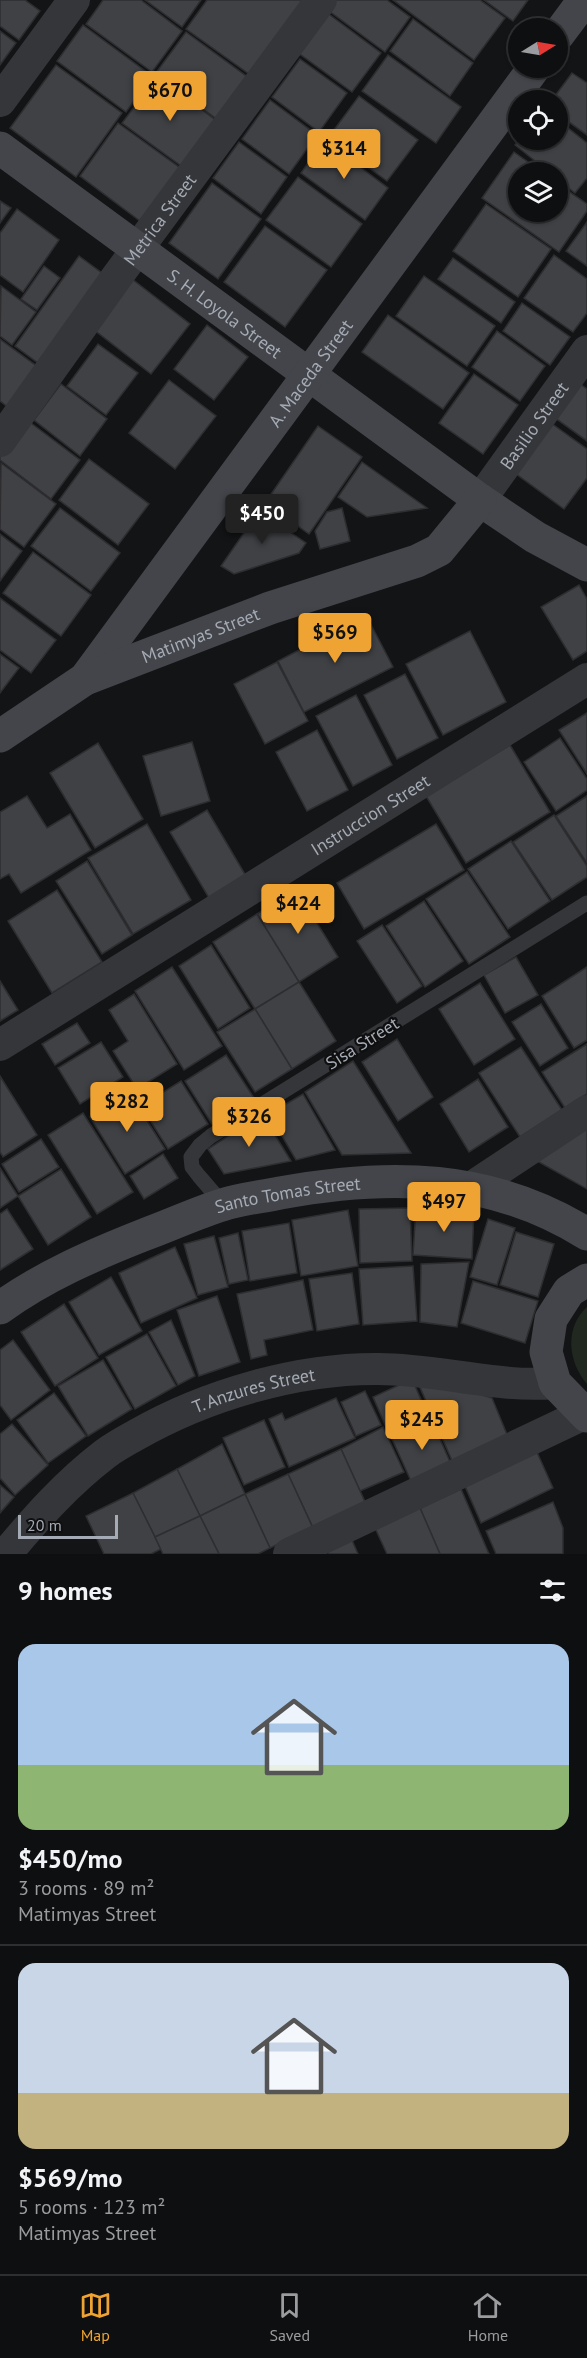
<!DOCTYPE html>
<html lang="en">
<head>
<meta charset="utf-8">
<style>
  body { margin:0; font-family:"PT Sans",sans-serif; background:#1c1d1e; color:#f1f3f6; height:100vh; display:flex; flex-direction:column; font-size:22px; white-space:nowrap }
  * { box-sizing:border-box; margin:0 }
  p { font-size:20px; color:#9b9c9f }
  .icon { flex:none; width:33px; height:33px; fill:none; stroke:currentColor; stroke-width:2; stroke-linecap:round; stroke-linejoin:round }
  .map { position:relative; height:1554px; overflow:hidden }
  .details { display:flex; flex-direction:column; background:#0e0f10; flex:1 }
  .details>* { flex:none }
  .needle { width:39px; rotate:79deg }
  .tools { position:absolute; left:508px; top:18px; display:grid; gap:12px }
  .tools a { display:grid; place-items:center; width:60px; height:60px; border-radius:50%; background:#0e0f10; box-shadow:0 2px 4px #0004,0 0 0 2px #2e2f30; font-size:30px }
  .scale { position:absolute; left:18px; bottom:15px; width:100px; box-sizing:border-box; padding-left:6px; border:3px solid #a5abb5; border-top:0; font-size:16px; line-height:21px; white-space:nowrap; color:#a5abb5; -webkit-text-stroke:4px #0f0f10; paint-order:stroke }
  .price { position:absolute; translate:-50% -51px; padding:0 14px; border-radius:6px; background:#eea332; color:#111; font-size:20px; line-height:39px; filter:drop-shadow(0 2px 3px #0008) }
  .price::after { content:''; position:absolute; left:50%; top:36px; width:18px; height:14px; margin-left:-9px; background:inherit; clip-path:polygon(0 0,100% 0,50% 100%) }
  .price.selected { background:#222; color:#fff }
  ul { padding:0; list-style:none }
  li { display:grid; align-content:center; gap:12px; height:318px; padding:0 18px }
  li+li { border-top:2px solid #2e2f30 }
  li span { display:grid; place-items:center; height:186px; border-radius:18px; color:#555 }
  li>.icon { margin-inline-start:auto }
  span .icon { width:108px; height:108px; fill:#fffc; stroke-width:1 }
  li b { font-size:26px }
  h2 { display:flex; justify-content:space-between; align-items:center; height:72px; padding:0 18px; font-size:26px }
  .menu { display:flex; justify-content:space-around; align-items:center; height:84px; border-top:2px solid #2e2f30; background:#0e0f10; font-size:16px; color:#9b9c9f }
  .menu a { display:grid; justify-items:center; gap:3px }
  .menu .selected { color:#eea332 }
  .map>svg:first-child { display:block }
</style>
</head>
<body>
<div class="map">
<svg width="587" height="1554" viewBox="0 0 587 1554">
  <rect width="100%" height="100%" fill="#131415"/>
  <path fill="#202820" d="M587,1307v77c-19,-22 -23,-56 0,-77z"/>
  <g fill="#3f4145" stroke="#2e2e31" stroke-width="1.5">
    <path d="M0,0h25l15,11 -21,29 -19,-14z"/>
    <path d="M103,0h38l41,31 -30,41 -66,-48z"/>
    <path d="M145,0h56l-19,27z"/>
    <path d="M207,0h96l-54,74 -63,-45z"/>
    <path d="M331,0h56l23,17 -25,35 -60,-44z"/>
    <path d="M393,0h87l25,18 -31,42z"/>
    <path d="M484,0h44l-15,21z"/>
    <path d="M326,12l55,41 -29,39 -55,-40z"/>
    <path d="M413,19l60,44 -23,33 -60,-45z"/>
    <path d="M83,25l69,51 -26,36 -69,-51z"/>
    <path d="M0,31l16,12 -16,22z"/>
    <path d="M186,32l63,46 -31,42 -63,-46z"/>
    <path d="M388,55l73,52 -25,36 -74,-52z"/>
    <path d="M300,59l47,34 -28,39 -47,-35z"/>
    <path d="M56,65l66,48 -46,64 -66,-49z"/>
    <path d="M572,73l15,10v52l-29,-21v-14h-6z"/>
    <path d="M157,77l60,44 -33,47 -62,-45z"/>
    <path d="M359,96l59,44 -31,41 -59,-43z"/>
    <path d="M270,100l47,35 -28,39 -47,-35z"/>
    <path d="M558,120l29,23v35l-12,15 -17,-13v-8h-9l-34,-27 4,-5h39z"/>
    <path d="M118,123l65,47 -39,54 -64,-48z"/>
    <path d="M324,140l64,48 -23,32 -64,-47z"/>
    <path d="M239,142l48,35 -26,37 -48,-36z"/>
    <path d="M514,152l28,20h-23v40h39v-28l29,20v7l-28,41 -77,-54z"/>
    <path d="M298,177l64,47 -31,43 -65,-47z"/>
    <path d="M212,183l49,36 -43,60 -49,-36z"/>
    <path d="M0,201l11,7 -11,15z"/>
    <path d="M486,204l65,45 -33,48 -65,-46z"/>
    <path d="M17,209l42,31 -36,52 -23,-17v-42z"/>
    <path d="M587,222v44l-21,-15z"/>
    <path d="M265,226l62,44 -42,57 -61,-45z"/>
    <path d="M554,255l33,24v34l-14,19 -49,-34z"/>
    <path d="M79,256l23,17 -64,90 -23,-17z"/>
    <path d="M453,258l62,44 -14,21 -63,-44z"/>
    <path d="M44,266l16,12 -23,32 -16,-11z"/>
    <path d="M424,276l71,50 -28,40 -71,-50z"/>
    <path d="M132,279l58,45 -39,50 -58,-45z"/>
    <path d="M1,286l35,26 -24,33 -12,-9z"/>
    <path d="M522,303l48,34 -20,28 -47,-34z"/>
    <path d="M388,315l81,58 -26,36 -81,-57z"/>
    <path d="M207,325l41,32 -34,43 -40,-31z"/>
    <path d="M497,331l48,35 -25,35 -48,-34z"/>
    <path d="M0,339l38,28 -29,41 -9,-7z"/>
    <path d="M98,344l40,29 -32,42 -39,-29z"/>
    <path d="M474,374l44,31 -35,49 -44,-31z"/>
    <path d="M572,378l15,11v52l-40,-29z"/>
    <path d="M169,380l47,36 -41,53 -46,-36z"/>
    <path d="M61,384l46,35 -27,37 -46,-36z"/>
    <path d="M544,418l43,31v29l-23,31 -56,-41z"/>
    <path d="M27,420l53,40 -29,39 -51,-39v-5z"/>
    <path d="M318,426l44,31 -53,77 -44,-31z"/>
    <path d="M89,459l60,45 -31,41 -59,-45z"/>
    <path d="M362,462l65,46 -60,9 -29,-20z"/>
    <path d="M1,463l55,41 -32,43 -24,-18z"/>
    <path d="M60,508l60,45 -29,38 -60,-45z"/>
    <path d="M342,508l8,33 -30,8 -5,-18 12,-19z"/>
    <path d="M259,511l47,32 -7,10 -65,21 -13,-8z"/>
    <path d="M0,534l22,17 -22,30z"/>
    <path d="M33,552l58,43 -30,41 -58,-43z"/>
    <path d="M579,585l8,14v52l-14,9 -32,-53z"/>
    <path d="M0,598l56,42 -25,33 -31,-23z"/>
    <path d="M366,615l27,52 -89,45 -26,-51z"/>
    <path d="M470,631l36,71 -63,33 -37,-71z"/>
    <path d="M0,654l19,14 -19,25z"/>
    <path d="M277,662l31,59 -43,23 -31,-60z"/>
    <path d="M405,674l33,64 -41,21 -33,-64z"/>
    <path d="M356,695l36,70 -39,21 -37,-70z"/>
    <path d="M587,713v61l-28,-44z"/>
    <path d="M317,730l31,60 -41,21 -31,-59z"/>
    <path d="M560,738l27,41v11l-31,21 -32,-49z"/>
    <path d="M192,742l18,59 -49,15 -18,-60z"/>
    <path d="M98,743l45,76 -48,29 -45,-75z"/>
    <path d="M510,745l40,67 -84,51 -40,-67z"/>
    <path d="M27,796l20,32 23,-14 21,36 -70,43 -12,-19 -9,5v-67z"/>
    <path d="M587,796v67l-31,-47z"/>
    <path d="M207,810l39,66 -37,22 -39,-66z"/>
    <path d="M554,815l33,51v11l-35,23 -39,-58z"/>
    <path d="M147,824l44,76 -58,34 -45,-76z"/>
    <path d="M436,824l28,46 -100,59 -27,-46z"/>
    <path d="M511,841l39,60 -42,28 -40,-60z"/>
    <path d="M87,861l45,74 -30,19 -46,-73z"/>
    <path d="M467,872l43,65 -41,27 -43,-65z"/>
    <path d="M296,889l42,68 -39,25 -42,-68z"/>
    <path d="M57,890l45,72 -50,31 -44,-72z"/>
    <path d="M424,901l39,60 -38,26 -39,-61z"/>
    <path d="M257,914l42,68 -44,27 -42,-67z"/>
    <path d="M382,925l40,61 -25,17 -40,-62z"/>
    <path d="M211,945l39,63 -32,21 -39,-63z"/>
    <path d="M516,957l22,38 -33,18 -21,-38z"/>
    <path d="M172,967l50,79 -38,24 -49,-79z"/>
    <path d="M587,967v73l-13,8 -32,-52z"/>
    <path d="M0,981l18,29 -18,11z"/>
    <path d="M299,982l37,59 -44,28 -37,-60z"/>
    <path d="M480,983l35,56 -41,26 -35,-56z"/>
    <path d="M134,994l43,70 -40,25 -24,-38 15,-10 -19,-31z"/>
    <path d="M541,1004l27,44 -28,18 -28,-44z"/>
    <path d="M255,1009l37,60 -37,23 -38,-60z"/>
    <path d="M77,1023l13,20 -35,22 -13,-21z"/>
    <path d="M397,1039l36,58 -35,24 -36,-59z"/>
    <path d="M101,1042l22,35 -43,27 -22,-36z"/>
    <path d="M587,1044v50l-22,14 -23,-36z"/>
    <path d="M521,1047l41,63 -42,27 -41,-64z"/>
    <path d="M226,1055l28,43 -42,26 -27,-43z"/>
    <path d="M353,1061l58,92 -69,2 -37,-63z"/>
    <path d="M0,1076l37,59 -34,22 -3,-5z"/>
    <path d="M478,1079l30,48 -39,25 -29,-48z"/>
    <path d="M181,1081l27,43 -40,25 -27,-43z"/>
    <path d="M129,1092l36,57 -40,25 -35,-57z"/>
    <path d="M303,1094l32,56 -39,10 -27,-46z"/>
    <path d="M83,1113l50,79 -36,22 -49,-79z"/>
    <path d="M262,1114l29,47 -67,13 -16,-25z"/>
    <path d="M587,1124v65l-57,-32z"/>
    <path d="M41,1139l18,28 -40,25 -17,-28z"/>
    <path d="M163,1154l15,24 -34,21 -14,-23z"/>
    <path d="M0,1168l18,28 -18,12z"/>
    <path d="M61,1169l30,48 -43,28 -30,-49z"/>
    <path d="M416,1207l58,3 -2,49 -59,-4z"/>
    <path d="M410,1208l2,53 -52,2 -1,-54z"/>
    <path d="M7,1209l26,40 -33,21v-56z"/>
    <path d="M348,1210l10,56 -57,10 -9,-56z"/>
    <path d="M488,1219l27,9 -18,57 -27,-8z"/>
    <path d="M289,1223l8,50 -47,8 -8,-50z"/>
    <path d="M516,1232l38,12 -16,53 -38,-12z"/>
    <path d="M238,1233l10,47 -19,4 -10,-46z"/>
    <path d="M214,1236l14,51 -30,8 -14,-51z"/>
    <path d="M175,1247l22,51 -56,25 -22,-50z"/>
    <path d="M469,1262l-12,65 -37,-5 1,-58z"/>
    <path d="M413,1266l4,55 -54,4 -4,-56z"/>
    <path d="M352,1273l7,51 -42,7 -8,-52z"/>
    <path d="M111,1277l31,54 -43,24 -30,-53z"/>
    <path d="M303,1280l10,50 -49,10 3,15 -16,4 -14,-65z"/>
    <path d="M473,1281l65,20 -13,42 -64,-20z"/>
    <path d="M217,1296l23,66 -41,14 -22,-66z"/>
    <path d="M64,1304l34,54 -43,28 -34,-54z"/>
    <path d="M171,1320l24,56 -17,9 -29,-53z"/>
    <path d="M147,1334l29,52 -41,23 -29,-52z"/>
    <path d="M13,1340l37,50 -39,30 -11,-15v-55z"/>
    <path d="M103,1360l29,49 -44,27 -30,-50z"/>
    <path d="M412,1379l17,39 -39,18 -17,-39z"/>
    <path d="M419,1385l46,4 27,9 16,39 -55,26z"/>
    <path d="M365,1391l16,34 -25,11 -15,-34z"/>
    <path d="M54,1393l32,43 -38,27 -31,-43z"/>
    <path d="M336,1398l19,40 -66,29 -20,-48 13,-6 3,7z"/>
    <path d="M264,1420l21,47 -41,18 -21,-47z"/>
    <path d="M432,1421l19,43 -40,17 -19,-42z"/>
    <path d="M12,1424l36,41 -33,30 -15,-17v-44z"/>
    <path d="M383,1427l21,45 -44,19 -19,-42z"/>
    <path d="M222,1444l23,50 -45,22 -23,-47z"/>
    <path d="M341,1449l25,55 -53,24 -25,-54z"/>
    <path d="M536,1450l17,38 -72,35 -17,-39z"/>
    <path d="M177,1469l23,47 -45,21 -22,-44z"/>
    <path d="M288,1474l25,54 -43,20 -25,-54z"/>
    <path d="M0,1485l14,12 -14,16z"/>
    <path d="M461,1489l28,65h-49l-20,-46z"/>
    <path d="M133,1493l28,56 -10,5h-47l-18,-38z"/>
    <path d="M245,1494l25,54 -12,6h-39l-19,-38z"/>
    <path d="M553,1502l10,26v26h-67l-10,-23z"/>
    <path d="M420,1508l20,46h-53l-12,-26z"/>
    <path d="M200,1516l19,38h-56l-8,-17z"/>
    <path d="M349,1533l9,21h-29l-5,-9z"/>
  </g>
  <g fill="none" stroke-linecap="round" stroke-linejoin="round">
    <path stroke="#35363a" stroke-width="15" d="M223,1204l-24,-28 -7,-9 -1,-10 9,-12 11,-9 376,-233"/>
    <g stroke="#35363a" stroke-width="32">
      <path d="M0,101l74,-101"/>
      <path id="s1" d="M0,441l116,-163 205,-278"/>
      <path id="s2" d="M480,500l107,-149"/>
      <path id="s3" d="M0,1045l587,-366"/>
      <path d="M472,1187l115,-76"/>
      <path id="s4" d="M6,1554c30,-36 61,-71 99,-100 9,-7 20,-13 31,-19 70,-40 162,-67 243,-66 59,0 117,19 176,14"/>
      <path d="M289,1554l295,-140"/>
    </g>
    <g stroke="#43454a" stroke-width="33">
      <path d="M558,35l26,-35"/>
      <path id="s5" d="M0,148l480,352 55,37 52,28"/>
      <path id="s6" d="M85,679l449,-611"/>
      <path id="s7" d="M0,736l85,-57 185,-71 147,-47 22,-11 41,-50"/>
      <path d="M587,1280l-18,11 -18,28 -5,33 9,31 32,33"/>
      <path id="s8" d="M0,1308c44,-32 95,-54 146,-74 25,-9 50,-21 76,-29 18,-6 39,-8 58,-12 108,-20 211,-19 307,41"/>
    </g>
  </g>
  <g text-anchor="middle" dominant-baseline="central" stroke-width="4.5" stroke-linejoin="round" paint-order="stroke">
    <g font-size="18" fill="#a5abb5" stroke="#0f0f10">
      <text stroke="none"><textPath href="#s1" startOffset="273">Metrica Street</textPath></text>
      <text stroke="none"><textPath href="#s5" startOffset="279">S. H. Loyola Street</textPath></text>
      <text stroke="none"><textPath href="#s6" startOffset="380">A. Maceda Street</textPath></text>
      <text stroke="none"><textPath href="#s2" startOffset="92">Basilio Street</textPath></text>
      <text stroke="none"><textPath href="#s7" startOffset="226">Matimyas Street</textPath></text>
      <text stroke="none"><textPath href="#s3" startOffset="436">Instruccion Street</textPath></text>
      <text transform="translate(362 1043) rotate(-32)">Sisa Street</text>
      <text stroke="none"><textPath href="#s8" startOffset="312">Santo Tomas Street</textPath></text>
      <text stroke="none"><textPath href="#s4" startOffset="304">T. Anzures Street</textPath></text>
    </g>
  </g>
</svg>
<div class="tools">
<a><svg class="needle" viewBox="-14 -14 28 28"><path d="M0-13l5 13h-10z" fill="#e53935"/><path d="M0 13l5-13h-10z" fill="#9b9c9f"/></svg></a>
<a><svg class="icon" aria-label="locate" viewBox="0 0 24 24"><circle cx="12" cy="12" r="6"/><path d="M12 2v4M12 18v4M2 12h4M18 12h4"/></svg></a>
<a><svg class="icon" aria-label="layers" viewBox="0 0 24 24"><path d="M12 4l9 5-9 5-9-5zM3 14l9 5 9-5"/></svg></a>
</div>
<div class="scale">20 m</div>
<b class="price" style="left:170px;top:122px">$670</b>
<b class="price" style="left:344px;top:180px">$314</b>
<b class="price selected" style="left:262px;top:545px">$450</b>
<b class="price" style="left:335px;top:664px">$569</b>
<b class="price" style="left:298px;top:935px">$424</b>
<b class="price" style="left:127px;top:1133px">$282</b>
<b class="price" style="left:249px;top:1148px">$326</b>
<b class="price" style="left:444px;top:1233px">$497</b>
<b class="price" style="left:422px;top:1451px">$245</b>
</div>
<section class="details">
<h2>9 homes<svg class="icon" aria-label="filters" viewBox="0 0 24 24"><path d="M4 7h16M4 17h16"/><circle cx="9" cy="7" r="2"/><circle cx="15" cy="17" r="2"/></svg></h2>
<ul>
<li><span style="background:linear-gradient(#a9c7e8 65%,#8fb573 0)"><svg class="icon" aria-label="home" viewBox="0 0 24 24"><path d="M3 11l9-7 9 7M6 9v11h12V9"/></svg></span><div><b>$450/mo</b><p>3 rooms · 89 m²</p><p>Matimyas Street</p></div></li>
<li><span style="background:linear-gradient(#c9d6e8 70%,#c2b280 0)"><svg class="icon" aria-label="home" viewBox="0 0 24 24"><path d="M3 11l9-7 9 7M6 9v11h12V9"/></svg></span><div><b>$569/mo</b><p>5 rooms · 123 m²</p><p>Matimyas Street</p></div></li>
</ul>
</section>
<nav class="menu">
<a class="selected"><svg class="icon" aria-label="map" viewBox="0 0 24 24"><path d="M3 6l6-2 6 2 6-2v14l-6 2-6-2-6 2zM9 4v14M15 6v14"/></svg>Map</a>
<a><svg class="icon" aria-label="saved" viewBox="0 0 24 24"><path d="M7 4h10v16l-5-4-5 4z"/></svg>Saved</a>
<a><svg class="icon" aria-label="home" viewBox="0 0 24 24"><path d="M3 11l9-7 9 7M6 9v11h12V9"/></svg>Home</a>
</nav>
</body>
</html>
